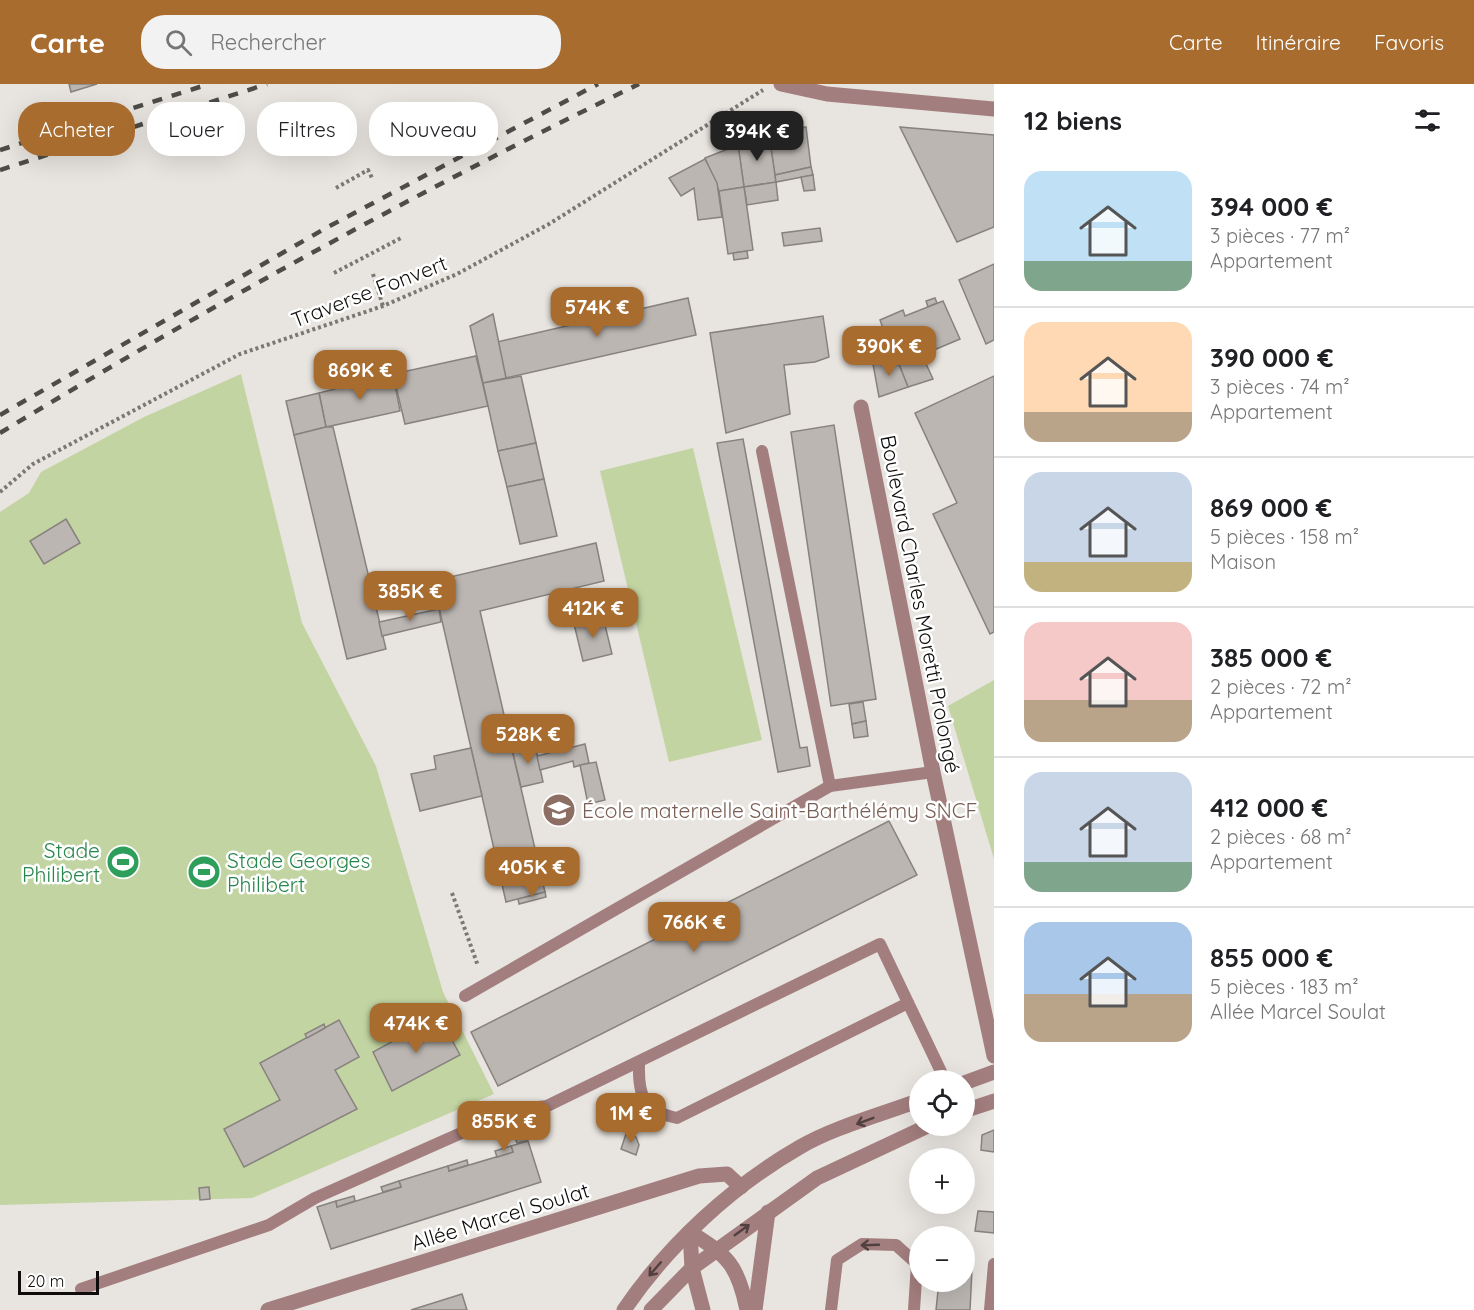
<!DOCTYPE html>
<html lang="fr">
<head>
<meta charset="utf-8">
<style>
  body { margin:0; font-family:Quicksand,sans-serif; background:#f2f2f2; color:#202124; height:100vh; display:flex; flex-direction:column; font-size:22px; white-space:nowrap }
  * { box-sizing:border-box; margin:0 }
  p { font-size:20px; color:#757577 }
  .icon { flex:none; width:33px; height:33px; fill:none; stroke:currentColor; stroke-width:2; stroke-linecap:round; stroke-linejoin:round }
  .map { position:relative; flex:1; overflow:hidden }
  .drawer { display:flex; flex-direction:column; background:#fff; width:480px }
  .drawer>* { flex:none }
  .top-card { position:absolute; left:18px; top:18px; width:570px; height:54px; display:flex; gap:12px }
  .tools { position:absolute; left:909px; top:986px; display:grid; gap:12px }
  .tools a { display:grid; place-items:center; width:66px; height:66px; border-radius:50%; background:#fff; box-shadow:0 6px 24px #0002; font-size:30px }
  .scale { position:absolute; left:18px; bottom:15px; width:81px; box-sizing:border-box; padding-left:6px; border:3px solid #0e0d0b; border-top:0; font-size:16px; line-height:21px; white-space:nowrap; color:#0e0d0b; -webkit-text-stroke:4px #fff; paint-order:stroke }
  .price { position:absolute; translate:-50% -51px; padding:0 14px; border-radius:12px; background:#a86c2f; color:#fff; font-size:20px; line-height:39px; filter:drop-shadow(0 2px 3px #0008) }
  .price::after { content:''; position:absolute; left:50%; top:36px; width:18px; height:14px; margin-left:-9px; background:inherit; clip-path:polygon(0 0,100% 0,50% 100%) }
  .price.active { background:#222; color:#fff }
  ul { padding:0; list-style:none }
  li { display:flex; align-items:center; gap:18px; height:150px; padding:0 30px }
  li+li { border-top:2px solid #e0e0e0 }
  li span { display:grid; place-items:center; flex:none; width:168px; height:120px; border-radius:18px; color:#555 }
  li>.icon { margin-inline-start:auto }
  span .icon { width:72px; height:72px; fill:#fffc; stroke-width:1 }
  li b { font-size:26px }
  h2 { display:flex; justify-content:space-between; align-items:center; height:72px; padding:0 30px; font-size:26px }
  .pill { padding:0 21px; border-radius:24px; background:#fff; box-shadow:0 6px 24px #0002; font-size:21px; line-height:54px }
  .pill.active { background:#a86c2f; color:#fff }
  header { display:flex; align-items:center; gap:36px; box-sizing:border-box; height:84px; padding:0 30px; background:#a86c2f; color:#fff }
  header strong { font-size:28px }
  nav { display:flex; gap:33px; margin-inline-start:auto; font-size:21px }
  .search { width:420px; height:54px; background:#f2f2f2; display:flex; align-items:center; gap:15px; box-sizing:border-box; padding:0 21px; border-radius:24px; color:#757577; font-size:22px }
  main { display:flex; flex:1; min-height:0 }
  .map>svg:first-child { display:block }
</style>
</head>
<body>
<header>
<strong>Carte</strong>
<div class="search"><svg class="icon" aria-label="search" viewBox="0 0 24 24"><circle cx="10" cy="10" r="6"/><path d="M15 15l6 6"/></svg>Rechercher</div>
<nav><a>Carte</a><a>Itinéraire</a><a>Favoris</a></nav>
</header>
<main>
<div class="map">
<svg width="994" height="1226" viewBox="0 0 994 1226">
  <rect width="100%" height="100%" fill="#e8e4df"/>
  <g fill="#c2d4a2">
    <path d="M241,290l61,249 74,143 67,226 51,102 -242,104 -252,7v-693l29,-19 12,-21 103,-55z"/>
    <path d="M693,364l69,292 -93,22 -69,-291z"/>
    <path d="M994,596v179l-46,-153z"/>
  </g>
  <g fill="#bbb6b2" stroke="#87827e" stroke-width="1.5">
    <path d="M69,0h28l-26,8z"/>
    <path d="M428,30l15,27 -28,14 -15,-26z"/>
    <path d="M806,43l5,40 -36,8 -6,-40z"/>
    <path d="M900,43l94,8v92l-37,15z"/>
    <path d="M769,51l7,47 -32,5 -6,-42z"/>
    <path d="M738,61l6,42 -25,4 -14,-33z"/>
    <path d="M705,75l12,24 5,34 -24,3 -4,-32 -13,8 -12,-18z"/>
    <path d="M811,83l2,8 -37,7 -1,-7z"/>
    <path d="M813,91l2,15 -11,1 -3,-14z"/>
    <path d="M776,98l2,18 -31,5 -3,-18z"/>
    <path d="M744,103l9,63 -25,4 -9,-63z"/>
    <path d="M820,144l2,13 -38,5 -2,-13z"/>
    <path d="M747,167l1,7 -14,2 -1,-7z"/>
    <path d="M994,180v76l-8,4 -27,-64z"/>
    <path d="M688,214l8,37 -190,43 -9,-36z"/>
    <path d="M935,214l2,5 -9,4 -2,-6z"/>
    <path d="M943,217l17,38 -38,16 11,24 -25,8 -12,-30h-3l-13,-37 23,-10 2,6z"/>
    <path d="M493,230l13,64 -23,5 -13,-57z"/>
    <path d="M823,232l6,41 -14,5 -31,3 6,49 -64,19 -16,-100z"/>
    <path d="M476,272l12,50 -83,18 -12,-50z"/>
    <path d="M896,273l12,30 -29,10 -6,-33z"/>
    <path d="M393,290l7,37 -74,16 -7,-34z"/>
    <path d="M521,292l15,67 -38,8 -15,-68z"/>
    <path d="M994,292v256l-4,2 -57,-120 24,-11 -42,-90z"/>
    <path d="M319,309l7,34 -32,8 -8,-34z"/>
    <path d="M834,341l42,274 -45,7 -40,-274z"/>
    <path d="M326,343h7l53,222 -39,10 -53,-224z"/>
    <path d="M743,355l57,309 7,-1 3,19 -32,6 -61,-329z"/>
    <path d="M536,359l8,36 -37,8 -9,-36z"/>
    <path d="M544,395l13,57 -37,8 -13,-57z"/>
    <path d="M66,435l14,24 -36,21 -14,-23z"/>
    <path d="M596,459l8,38 -124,30 65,281 -39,10 -73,-321z"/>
    <path d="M439,525l2,13 -59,14 -3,-14z"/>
    <path d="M603,533l9,37 -29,7 -9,-37z"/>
    <path d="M863,618l3,19 -14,3 -3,-20z"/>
    <path d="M866,637l2,15 -14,2 -2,-14z"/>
    <path d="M535,660l8,38 -22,5 -9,-38z"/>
    <path d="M585,660l4,19 -15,4 -1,-6 -33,9 -3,-14z"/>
    <path d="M471,664l11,48 -62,15 -9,-37 25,-5 -2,-13z"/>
    <path d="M596,678l9,38 -17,4 -8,-39z"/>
    <path d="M889,737l28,54 -419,211 -27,-54z"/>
    <path d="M545,808l1,5 -27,7 -1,-5z"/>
    <path d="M439,932l21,39 -68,36 -19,-39z"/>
    <path d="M339,936l20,37 -24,13 22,39 -113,58 -20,-38 56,-29 -20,-37z"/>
    <path d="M324,940l1,4 -18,10 -2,-4z"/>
    <path d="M520,1042l7,15 -10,2 -5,-12z"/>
    <path d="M994,1046v22l-13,-2 1,-15z"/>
    <path d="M626,1050l10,3 3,8 -3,10 -15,-6z"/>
    <path d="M528,1057l13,41 -210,67 -14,-42 19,-6 1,6 64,-20 -2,-6 49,-15 1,5 64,-19 -2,-6z"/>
    <path d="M511,1062l2,6 -16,5 -2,-6z"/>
    <path d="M467,1076l1,5 -19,6 -1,-5z"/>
    <path d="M399,1097l2,6 -18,5 -2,-5z"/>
    <path d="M209,1103l1,12 -10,1 -1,-12z"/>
    <path d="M354,1112l1,5 -18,6 -1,-6z"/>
    <path d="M978,1127l16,1v21l-19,-2z"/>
    <path d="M964,1185l8,1 -2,40h-34l3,-29h25z"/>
    <path d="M462,1210l5,16h-56z"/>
  </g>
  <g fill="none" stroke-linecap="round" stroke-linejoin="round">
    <g stroke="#7a7874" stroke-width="4" stroke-dasharray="3 3" stroke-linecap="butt">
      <path d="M336,104l32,-18 5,10"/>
      <path d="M334,189l69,-36"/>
      <path d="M373,190l10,32"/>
      <path d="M0,408l33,-28 207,-110 143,-48 74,-32 92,-50 214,-134"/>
      <path d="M452,809l26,73"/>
    </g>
    <g stroke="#a37e7e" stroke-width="12">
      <path d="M762,367l68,335"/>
      <path d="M465,912l365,-210 103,-14"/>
      <path d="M639,980c-1,33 5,47 38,54l231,-115"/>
      <path d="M81,1205l188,-64 46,-27 198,-88 34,-4 333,-162 65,136"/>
      <path d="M831,1226l6,-50 25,-16 34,1 21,19 -3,46"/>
      <path d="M990,1226l4,-46"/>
    </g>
    <g stroke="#a37e7e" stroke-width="15">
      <path d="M861,323l72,365 61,284"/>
      <path d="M268,1226l431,-134 28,-2 14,13"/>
    </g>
    <g stroke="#a37e7e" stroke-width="15">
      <path d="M781,0l46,10 167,15"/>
      <path d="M964,999l30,-11"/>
      <path d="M964,1027l30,-10"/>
      <path d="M690,1148c38,24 48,33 57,78"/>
      <path d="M690,1148l2,36 11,42"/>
      <path d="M624,1226c44,-65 108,-124 176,-163 34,-20 83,-33 120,-47"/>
      <path d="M651,1226l41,-42 125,-90 113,-53"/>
      <path d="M755,1226l13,-98"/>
    </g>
    <g stroke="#4e4c49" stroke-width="4.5" stroke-dasharray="10 10" stroke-linecap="butt">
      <path d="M0,66l209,-66"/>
      <path d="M0,86l267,-86"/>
      <path d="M0,331l326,-187 272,-144"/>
      <path d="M0,349c208,-126 420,-243 639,-349"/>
    </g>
  </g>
  <defs><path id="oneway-shaft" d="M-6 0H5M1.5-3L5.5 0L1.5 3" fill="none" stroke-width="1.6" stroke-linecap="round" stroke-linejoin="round" transform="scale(1.5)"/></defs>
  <g stroke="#51403f">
    <use href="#oneway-shaft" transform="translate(865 1037) rotate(159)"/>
    <use href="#oneway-shaft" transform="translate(742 1146) rotate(-36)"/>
    <use href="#oneway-shaft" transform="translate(870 1161) rotate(178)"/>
    <use href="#oneway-shaft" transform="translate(655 1185) rotate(131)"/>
  </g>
  <defs>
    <g id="school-disc" transform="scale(1.725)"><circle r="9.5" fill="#8d6e63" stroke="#fff"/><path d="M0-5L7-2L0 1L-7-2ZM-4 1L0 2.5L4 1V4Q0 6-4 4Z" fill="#fff"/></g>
    <g id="stadium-disc" transform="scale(1.725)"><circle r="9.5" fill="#2e9e5b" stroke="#fff"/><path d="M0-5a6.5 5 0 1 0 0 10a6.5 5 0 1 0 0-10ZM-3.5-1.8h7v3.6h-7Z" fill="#fff"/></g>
  </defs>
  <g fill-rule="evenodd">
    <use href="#school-disc" x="559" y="726"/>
    <use href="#stadium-disc" x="123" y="778"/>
    <use href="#stadium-disc" x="204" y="788"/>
  </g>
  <g text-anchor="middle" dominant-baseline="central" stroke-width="5" stroke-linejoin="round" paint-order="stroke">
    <g font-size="21" fill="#0e0d0b" stroke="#fff">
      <text transform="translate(369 207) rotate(-21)">Traverse Fonvert</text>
      <text transform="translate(921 520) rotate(79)">Boulevard Charles Moretti Prolongé</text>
      <text transform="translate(500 1132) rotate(-17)">Allée Marcel Soulat</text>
    </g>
    <g font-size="21" fill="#785e54" stroke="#fff" text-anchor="start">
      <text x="582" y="726">École maternelle Saint-Barthélémy SNCF</text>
    </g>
    <g font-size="21" fill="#27864d" stroke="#fff" text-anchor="end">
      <text x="100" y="766">Stade<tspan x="100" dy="24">Philibert</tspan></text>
      <text x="227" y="776" text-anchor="start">Stade Georges<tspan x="227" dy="24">Philibert</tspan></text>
    </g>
  </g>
</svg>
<div class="tools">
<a><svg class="icon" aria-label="locate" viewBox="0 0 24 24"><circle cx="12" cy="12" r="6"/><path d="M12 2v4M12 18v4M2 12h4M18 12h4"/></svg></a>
<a>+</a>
<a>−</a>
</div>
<div class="scale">20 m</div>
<b class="price active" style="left:757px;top:78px">394K €</b>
<b class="price" style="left:597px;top:254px">574K €</b>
<b class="price" style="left:889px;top:293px">390K €</b>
<b class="price" style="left:360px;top:317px">869K €</b>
<b class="price" style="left:410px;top:538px">385K €</b>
<b class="price" style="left:593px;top:555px">412K €</b>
<b class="price" style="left:528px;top:681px">528K €</b>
<b class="price" style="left:532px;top:814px">405K €</b>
<b class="price" style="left:694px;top:869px">766K €</b>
<b class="price" style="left:416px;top:970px">474K €</b>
<b class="price" style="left:631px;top:1060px">1M €</b>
<b class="price" style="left:504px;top:1068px">855K €</b>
<div class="top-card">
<a class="pill active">Acheter</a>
<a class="pill">Louer</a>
<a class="pill">Filtres</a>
<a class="pill">Nouveau</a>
</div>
</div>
<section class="drawer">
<h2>12 biens<svg class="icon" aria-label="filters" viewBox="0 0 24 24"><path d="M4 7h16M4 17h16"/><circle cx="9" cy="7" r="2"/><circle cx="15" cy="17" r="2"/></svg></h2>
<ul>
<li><span style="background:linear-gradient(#bfe0f5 75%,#7fa58c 0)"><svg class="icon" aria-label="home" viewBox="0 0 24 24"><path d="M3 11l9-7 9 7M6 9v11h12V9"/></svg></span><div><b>394 000 €</b><p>3 pièces · 77 m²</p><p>Appartement</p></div></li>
<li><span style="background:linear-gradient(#ffd9b3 75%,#b9a48a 0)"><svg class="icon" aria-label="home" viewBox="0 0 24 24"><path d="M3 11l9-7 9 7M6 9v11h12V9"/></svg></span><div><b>390 000 €</b><p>3 pièces · 74 m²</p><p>Appartement</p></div></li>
<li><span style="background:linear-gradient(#c9d6e8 75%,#c2b280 0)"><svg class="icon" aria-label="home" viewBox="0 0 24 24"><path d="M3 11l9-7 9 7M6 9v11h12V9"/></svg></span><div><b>869 000 €</b><p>5 pièces · 158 m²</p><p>Maison</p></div></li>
<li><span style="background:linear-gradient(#f6c9c9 65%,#b9a48a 0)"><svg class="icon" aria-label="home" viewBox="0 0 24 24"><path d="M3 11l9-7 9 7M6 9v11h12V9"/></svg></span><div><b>385 000 €</b><p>2 pièces · 72 m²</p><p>Appartement</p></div></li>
<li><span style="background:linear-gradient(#c9d6e8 75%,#7fa58c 0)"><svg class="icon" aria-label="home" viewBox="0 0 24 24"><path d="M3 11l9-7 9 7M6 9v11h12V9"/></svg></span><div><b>412 000 €</b><p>2 pièces · 68 m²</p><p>Appartement</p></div></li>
<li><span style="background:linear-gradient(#a9c7e8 60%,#b9a48a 0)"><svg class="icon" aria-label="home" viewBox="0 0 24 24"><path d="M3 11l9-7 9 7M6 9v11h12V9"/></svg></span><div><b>855 000 €</b><p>5 pièces · 183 m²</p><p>Allée Marcel Soulat</p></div></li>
</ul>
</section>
</main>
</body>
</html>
